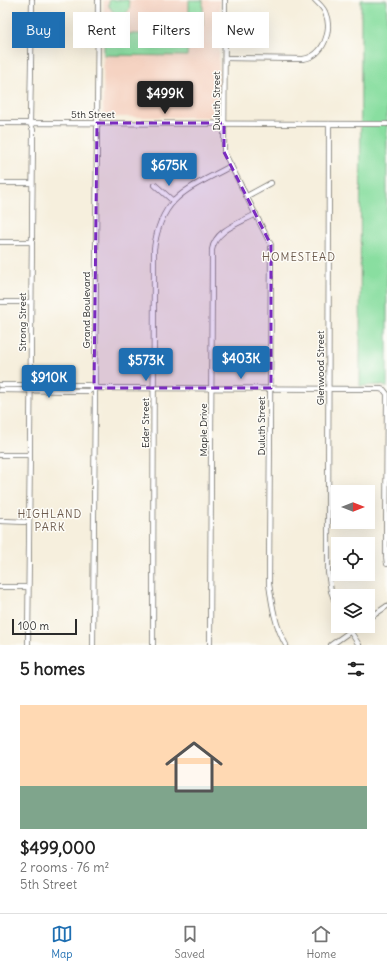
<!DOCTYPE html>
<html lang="en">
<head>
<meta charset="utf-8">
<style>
  body { margin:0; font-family:Delius,sans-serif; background:#f2f2f2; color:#222; height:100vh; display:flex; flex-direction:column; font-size:15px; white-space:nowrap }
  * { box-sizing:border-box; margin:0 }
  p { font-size:13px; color:#767676 }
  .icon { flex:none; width:22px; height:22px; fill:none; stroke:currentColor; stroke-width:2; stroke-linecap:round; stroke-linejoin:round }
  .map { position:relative; height:645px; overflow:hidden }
  .panel { display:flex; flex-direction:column; background:#fff; flex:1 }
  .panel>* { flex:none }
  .hud { position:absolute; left:12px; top:12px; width:363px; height:36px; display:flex; gap:8px }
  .needle { width:26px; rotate:90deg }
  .tools { position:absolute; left:331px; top:485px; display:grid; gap:8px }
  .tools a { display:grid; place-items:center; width:44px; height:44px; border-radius:0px; background:#fff; box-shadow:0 4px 16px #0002; font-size:20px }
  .scale { position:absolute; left:12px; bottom:10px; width:65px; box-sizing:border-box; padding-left:4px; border:2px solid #2b2b2b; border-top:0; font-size:11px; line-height:14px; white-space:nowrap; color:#2b2b2b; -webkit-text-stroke:3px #fdfcf7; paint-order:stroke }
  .price { position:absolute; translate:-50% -34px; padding:0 9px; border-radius:4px; background:#1f6fb2; color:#fff; font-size:13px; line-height:26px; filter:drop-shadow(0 1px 2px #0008) }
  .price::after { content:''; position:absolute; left:50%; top:24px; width:12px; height:9px; margin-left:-6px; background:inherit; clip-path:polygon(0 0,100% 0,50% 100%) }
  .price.on { background:#222; color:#fff }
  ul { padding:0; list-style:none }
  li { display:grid; align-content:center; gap:8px; height:212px; padding:0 20px }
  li+li { border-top:1px solid #e0e0e0 }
  li span { display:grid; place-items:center; height:124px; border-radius:0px; color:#555 }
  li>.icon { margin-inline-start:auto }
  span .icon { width:72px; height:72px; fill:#fffc; stroke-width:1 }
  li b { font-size:17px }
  h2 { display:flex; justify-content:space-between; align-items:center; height:48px; padding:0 20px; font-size:17px }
  .pill { padding:0 14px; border-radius:0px; background:#fff; box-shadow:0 4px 16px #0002; font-size:14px; line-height:36px }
  .pill.on { background:#1f6fb2; color:#fff }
  .tabs { display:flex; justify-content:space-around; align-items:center; height:56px; border-top:1px solid #e0e0e0; background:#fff; font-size:11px; color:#767676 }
  .tabs a { display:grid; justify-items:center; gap:2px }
  .tabs .on { color:#1f6fb2 }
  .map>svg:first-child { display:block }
</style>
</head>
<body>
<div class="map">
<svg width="387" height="645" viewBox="0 0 387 645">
  <rect width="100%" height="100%" fill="#fdfcf7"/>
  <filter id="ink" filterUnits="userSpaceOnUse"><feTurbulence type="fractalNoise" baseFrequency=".025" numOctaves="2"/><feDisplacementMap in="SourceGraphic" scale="8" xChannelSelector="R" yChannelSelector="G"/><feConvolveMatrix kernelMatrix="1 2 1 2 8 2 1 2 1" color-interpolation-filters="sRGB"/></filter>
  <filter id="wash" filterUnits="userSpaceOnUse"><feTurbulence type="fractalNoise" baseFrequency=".012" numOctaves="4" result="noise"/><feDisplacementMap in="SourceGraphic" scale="16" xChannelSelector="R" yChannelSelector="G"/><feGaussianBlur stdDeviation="0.9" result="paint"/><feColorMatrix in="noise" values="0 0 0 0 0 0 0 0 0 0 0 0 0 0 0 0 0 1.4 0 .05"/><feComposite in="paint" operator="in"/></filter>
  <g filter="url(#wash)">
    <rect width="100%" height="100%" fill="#f6efdd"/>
    <path fill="#f5d3c2" d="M104,0h116l-2,117h-115z"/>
    <g fill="#89dea0" stroke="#5a8466">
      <path d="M109,0h19c7,14 -12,22 -18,7h-1z"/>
      <rect x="189" y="0" width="14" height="25"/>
      <path d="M361,0h26v388l-5,-3 -22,1z"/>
      <path d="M154,18h31v16h3l-1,22 -83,-1v-21h41v-8h9z"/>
    </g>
  </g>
  <g filter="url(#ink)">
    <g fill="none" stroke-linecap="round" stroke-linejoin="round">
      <g stroke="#727069" stroke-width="6">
        <g id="minor">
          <path d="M225,0l-1,152 47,93 -2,339c3,21 6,42 17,61"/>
          <path d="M225,58l78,1c21,-3 30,-29 22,-47 -2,-5 -6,-8 -10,-12"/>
          <path d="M0,123l387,1"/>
          <path d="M329,124l-1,448 3,19 7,19"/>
          <path d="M0,183h32"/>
          <path d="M155,185l18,16"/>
          <path d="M247,196l24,-13"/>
          <path d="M0,242h32"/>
          <path d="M0,302h31"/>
          <path d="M0,385h89l5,3"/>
          <path d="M0,390l89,1 5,-3 286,1 4,1 3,4 -1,161 1,9"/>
          <path d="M0,455h29"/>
          <path d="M0,521l29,1"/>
          <path d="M0,587h28"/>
          <path d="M368,619l19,-13"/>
          <path d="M347,626l12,19"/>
          <path d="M28,645l5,-515 -3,-7 2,-123"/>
          <path d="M93,645l5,-645"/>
          <path d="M153,645l1,-396c7,-54 35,-60 77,-83"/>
          <path d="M210,645l2,-395c3,-20 28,-27 44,-36"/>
          <path d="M331,645l27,-19"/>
        </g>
      </g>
      <use href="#minor" stroke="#fff" stroke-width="4.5"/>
    </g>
  </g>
  <path fill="#7b2cbf" fill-opacity="0.2" stroke="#7b2cbf" stroke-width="3" stroke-dasharray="8 5" stroke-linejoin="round" d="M97,123h127v29l47,93v143h-177z"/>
  <g text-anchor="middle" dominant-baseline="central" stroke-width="3" stroke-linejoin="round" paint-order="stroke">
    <g font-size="10" fill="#2b2b2b" stroke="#fdfcf7">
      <text transform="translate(216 101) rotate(-90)">Duluth Street</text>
      <text x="93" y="114">5th Street</text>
      <text transform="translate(86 310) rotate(-90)">Grand Boulevard</text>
      <text transform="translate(22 322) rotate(-90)">Strong Street</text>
      <text transform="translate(320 368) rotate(-90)">Glenwood Street</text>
      <text transform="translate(145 423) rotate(-90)">Eder Street</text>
      <text transform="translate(261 426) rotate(-90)">Duluth Street</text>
      <text transform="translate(203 430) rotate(-90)">Maple Drive</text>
    </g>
    <g font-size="11" letter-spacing="1" fill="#6e5c4e" stroke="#fdfcf7">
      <text x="299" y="257">HOMESTEAD</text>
      <text x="50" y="514">HIGHLAND<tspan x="50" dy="13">PARK</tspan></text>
    </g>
  </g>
</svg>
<div class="tools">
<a><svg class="needle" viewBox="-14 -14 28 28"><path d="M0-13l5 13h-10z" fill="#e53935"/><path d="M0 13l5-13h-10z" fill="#767676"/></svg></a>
<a><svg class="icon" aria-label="locate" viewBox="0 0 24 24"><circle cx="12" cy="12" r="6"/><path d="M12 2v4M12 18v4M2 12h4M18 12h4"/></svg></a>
<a><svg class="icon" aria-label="layers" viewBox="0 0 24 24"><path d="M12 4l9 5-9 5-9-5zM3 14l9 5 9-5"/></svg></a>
</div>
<div class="scale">100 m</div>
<b class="price on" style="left:165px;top:115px">$499K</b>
<b class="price" style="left:169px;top:187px">$675K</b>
<b class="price" style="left:241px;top:380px">$403K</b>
<b class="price" style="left:146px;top:382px">$573K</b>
<b class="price" style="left:49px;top:399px">$910K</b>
<div class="hud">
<a class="pill on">Buy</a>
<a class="pill">Rent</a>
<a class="pill">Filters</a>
<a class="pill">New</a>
</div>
</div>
<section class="panel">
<h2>5 homes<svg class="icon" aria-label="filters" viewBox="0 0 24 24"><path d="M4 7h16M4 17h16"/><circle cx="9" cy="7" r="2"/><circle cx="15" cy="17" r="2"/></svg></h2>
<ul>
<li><span style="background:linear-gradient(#ffd9b3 65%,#7fa58c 0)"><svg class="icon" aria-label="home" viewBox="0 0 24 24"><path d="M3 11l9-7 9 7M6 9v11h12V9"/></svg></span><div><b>$499,000</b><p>2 rooms · 76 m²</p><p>5th Street</p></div></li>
</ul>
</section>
<nav class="tabs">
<a class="on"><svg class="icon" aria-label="map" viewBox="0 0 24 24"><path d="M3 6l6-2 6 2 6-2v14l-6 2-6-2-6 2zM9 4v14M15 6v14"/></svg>Map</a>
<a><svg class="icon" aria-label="saved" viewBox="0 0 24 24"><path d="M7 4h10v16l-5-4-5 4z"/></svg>Saved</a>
<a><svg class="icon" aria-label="home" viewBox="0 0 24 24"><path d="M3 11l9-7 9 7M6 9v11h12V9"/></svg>Home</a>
</nav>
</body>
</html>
